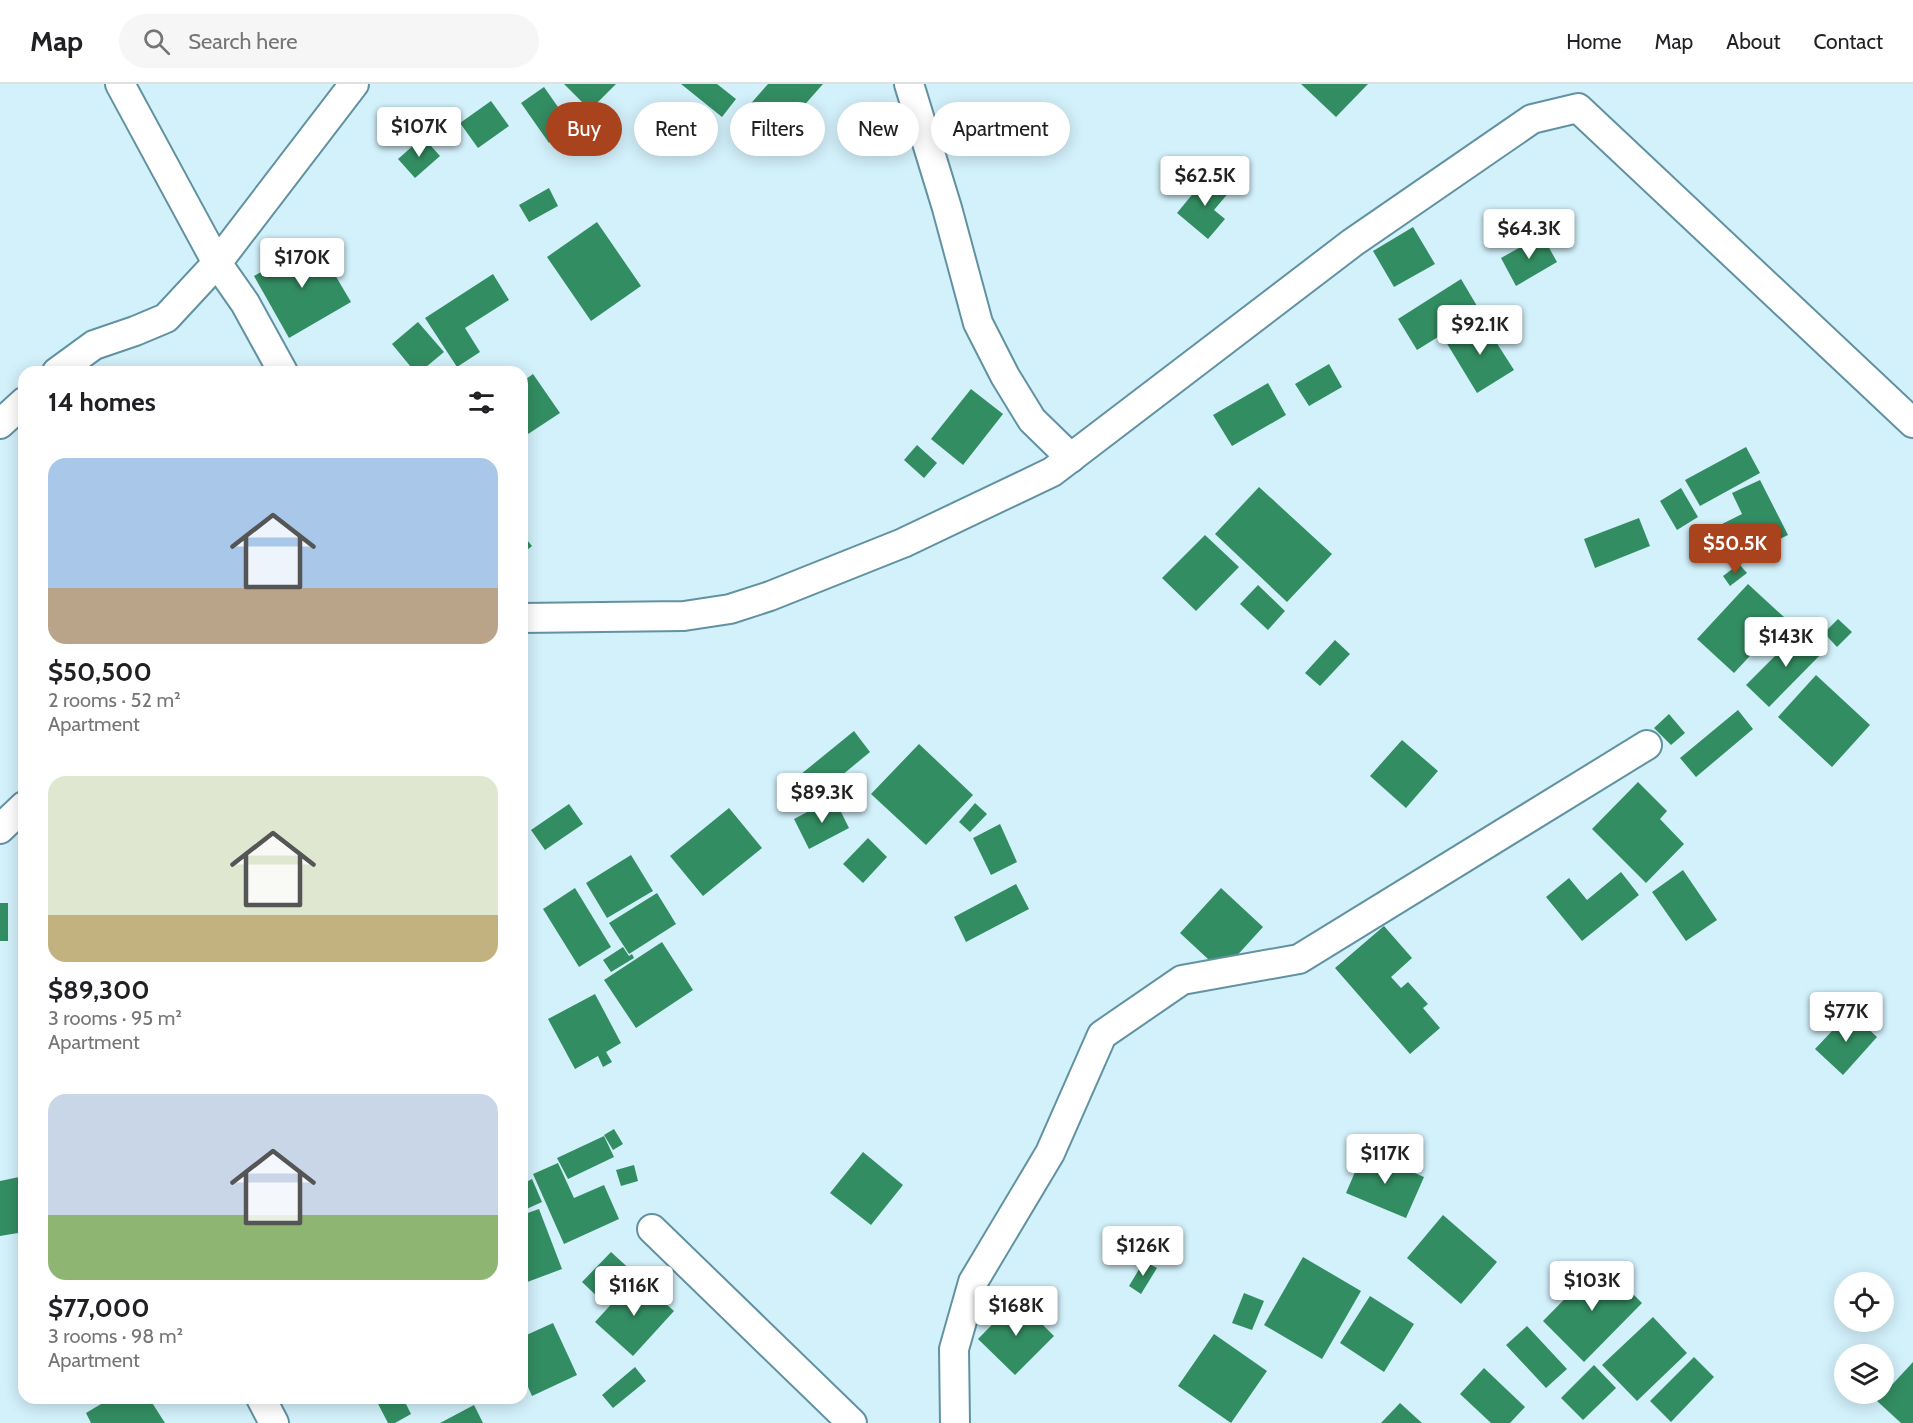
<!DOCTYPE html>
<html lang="en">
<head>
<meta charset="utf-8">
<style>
  body { margin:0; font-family:Cabin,sans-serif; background:#f6f6f6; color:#202124; height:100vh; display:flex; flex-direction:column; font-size:22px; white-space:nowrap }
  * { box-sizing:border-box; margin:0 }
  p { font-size:20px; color:#757577 }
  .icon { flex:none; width:33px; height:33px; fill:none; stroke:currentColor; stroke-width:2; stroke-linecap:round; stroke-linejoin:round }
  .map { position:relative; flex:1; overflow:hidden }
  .drawer { position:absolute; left:18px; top:282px; width:510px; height:1038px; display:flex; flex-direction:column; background:#fff; border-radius:18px; box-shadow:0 3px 15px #0003 }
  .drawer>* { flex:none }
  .top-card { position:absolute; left:546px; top:18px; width:570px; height:54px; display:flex; gap:12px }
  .buttons { position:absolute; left:1834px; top:1188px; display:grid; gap:12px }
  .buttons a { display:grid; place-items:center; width:60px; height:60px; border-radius:50%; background:#fff; box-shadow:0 3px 15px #0003; font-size:30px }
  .price { position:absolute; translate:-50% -51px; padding:0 14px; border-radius:6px; background:#fff; color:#222; font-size:20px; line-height:39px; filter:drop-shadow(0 2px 3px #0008) }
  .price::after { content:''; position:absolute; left:50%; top:36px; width:18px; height:14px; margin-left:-9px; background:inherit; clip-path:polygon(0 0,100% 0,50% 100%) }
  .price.selected { background:#a9431d; color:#fff }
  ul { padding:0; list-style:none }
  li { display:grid; align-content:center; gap:12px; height:318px; padding:0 30px }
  li span { display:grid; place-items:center; height:186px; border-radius:18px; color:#555 }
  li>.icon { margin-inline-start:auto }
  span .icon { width:108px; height:108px; fill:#fffc; stroke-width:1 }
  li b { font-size:26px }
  h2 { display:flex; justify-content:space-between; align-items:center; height:72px; padding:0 30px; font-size:26px }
  .tag { padding:0 21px; border-radius:27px; background:#fff; box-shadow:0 3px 15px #0003; font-size:21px; line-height:54px }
  .tag.selected { background:#a9431d; color:#fff }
  header { display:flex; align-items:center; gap:36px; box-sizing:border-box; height:84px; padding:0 30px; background:#fff; border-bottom:2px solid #e0e0e0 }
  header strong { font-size:28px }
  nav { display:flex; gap:33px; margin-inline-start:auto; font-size:21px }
  .search { width:420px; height:54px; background:#f6f6f6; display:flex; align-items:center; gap:15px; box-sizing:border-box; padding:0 21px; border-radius:33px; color:#757577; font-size:22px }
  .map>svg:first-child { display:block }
</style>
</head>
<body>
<header>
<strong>Map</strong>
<div class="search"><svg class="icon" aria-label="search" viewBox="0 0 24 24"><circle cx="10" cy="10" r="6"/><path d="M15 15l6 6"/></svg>Search here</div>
<nav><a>Home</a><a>Map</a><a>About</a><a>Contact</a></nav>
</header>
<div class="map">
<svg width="1913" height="1339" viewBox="0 0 1913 1339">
  <rect width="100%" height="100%" fill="#d3f1fb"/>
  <g fill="#338d62">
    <path d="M564,0h52l-26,26z"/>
    <path d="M681,0h36l19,15 -14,18z"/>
    <path d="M768,0h55l-60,68 -31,-27z"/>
    <path d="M1301,0h67l-32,33z"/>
    <path d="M544,3l28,40 -23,16 -28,-40z"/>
    <path d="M491,17l18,25 -31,22 -18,-25z"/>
    <path d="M423,53l17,19 -25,22 -17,-19z"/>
    <path d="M1209,90l21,17 -16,19 11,9 -17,20 -31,-26z"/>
    <path d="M549,104l9,18 -29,16 -10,-17z"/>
    <path d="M597,138l44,64 -50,35 -44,-64z"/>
    <path d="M1413,143l22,37 -41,23 -21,-36z"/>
    <path d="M1542,151l15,27 -41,24 -15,-28z"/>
    <path d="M315,157l36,61 -62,36 -35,-62z"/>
    <path d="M493,190l16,26 -44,28 15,24 -23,15 -32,-49z"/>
    <path d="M1461,195l19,32 -63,39 -19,-31z"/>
    <path d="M1482,236l32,50 -37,23 -31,-51z"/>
    <path d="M418,238l26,30 -24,20h-5l-23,-28z"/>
    <path d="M1329,280l13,23 -33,19 -14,-22z"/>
    <path d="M533,290l27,39 -38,25v-56z"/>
    <path d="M1268,299l18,32 -54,31 -19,-31z"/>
    <path d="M971,305l32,25 -40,51 -32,-26z"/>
    <path d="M917,361l20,18 -13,15 -20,-18z"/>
    <path d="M1746,363l14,26 -60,33 -15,-26z"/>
    <path d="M1760,396l28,55 -60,29 -16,-35 30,-15 -10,-21z"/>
    <path d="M1259,403l73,67 -45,48 -72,-68z"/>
    <path d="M1681,404l17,29 -21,13 -17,-29z"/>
    <path d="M1639,434l11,28 -55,22 -11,-29z"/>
    <path d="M522,450l10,12 -10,8z"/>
    <path d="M1205,451l34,32 -43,44 -34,-33z"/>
    <path d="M1739,480l8,9 -17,13 -7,-10z"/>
    <path d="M1748,500l37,34 -51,55 -37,-34z"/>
    <path d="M1258,501l27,26 -17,19 -28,-26z"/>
    <path d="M1838,535l14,13 -15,15 -13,-14z"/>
    <path d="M1803,544l22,22 -56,57 -23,-22z"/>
    <path d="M1335,556l15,14 -30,32 -15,-13z"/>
    <path d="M1816,591l54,50 -38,42 -54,-50z"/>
    <path d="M1738,626l15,19 -57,48 -16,-19z"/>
    <path d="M1669,630l16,19 -14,12 -17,-17z"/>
    <path d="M854,647l16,21 -58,48 -17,-21z"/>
    <path d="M1402,656l36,31 -32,37 -36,-32z"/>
    <path d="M919,660l54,51 -47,50 -55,-51z"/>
    <path d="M1638,698l29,29 -7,8 24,25 -38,39 -54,-54z"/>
    <path d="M834,714l15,30 -40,21 -15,-30z"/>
    <path d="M975,719l12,11 -17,18 -11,-10z"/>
    <path d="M569,720l14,20 -38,26 -14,-20z"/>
    <path d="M729,724l33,40 -59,48 -33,-40z"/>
    <path d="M1000,740l17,38 -26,13 -18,-37z"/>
    <path d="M868,754l19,19 -24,26 -20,-19z"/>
    <path d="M631,771l22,36 -46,27 -21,-35z"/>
    <path d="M1683,786l34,50 -31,21 -34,-49z"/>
    <path d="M1621,788l18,23 -57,46 -36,-44 23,-19 18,22z"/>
    <path d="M1016,800l13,25 -63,33 -12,-25z"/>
    <path d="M575,804l36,59 -32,20 -36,-58z"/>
    <path d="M1221,804l42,39 -41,45 -42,-39z"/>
    <path d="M657,809l19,31 -47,30 -20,-31z"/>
    <rect x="0" y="819" width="8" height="38"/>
    <path d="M1384,842l28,32 -21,19 10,11 7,-6 20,22 -5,4 17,20 -30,26 -75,-86z"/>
    <path d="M662,858l31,48 -57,38 -32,-48z"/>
    <path d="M623,863l6,9 3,-2 2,4 -23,14 -8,-12z"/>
    <path d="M595,910l26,49 -15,9 6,10 -9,5 -5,-11 -23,13 -27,-50z"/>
    <path d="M1850,928l27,25 -34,38 -28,-26z"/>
    <path d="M614,1045l9,15 -10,6 -9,-15z"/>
    <path d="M604,1052l10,21 -46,22 -11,-21z"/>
    <path d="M1364,1067l60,26 -18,41 -60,-25z"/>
    <path d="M863,1068l40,33 -32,40 -41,-32z"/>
    <path d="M558,1079l16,35 30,-13 15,34 -55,25 -31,-70z"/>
    <path d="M634,1081l4,16 -17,5 -5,-16z"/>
    <path d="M24,1092v56l-24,4v-55z"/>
    <path d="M532,1095l10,23 -20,9v-27z"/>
    <path d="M539,1125l23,60 -40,15v-69z"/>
    <path d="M1443,1131l54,47 -36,42 -54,-46z"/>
    <path d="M611,1168l23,21 -29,31 -23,-22z"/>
    <path d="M1303,1173l58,34 -39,68 -58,-34z"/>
    <path d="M1144,1177l13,7 -16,26 -12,-8z"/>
    <path d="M1601,1178l41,41 -58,59 -41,-41z"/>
    <path d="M636,1193l38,34 -41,45 -38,-34z"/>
    <path d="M1244,1209l20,8 -12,29 -20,-7z"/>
    <path d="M1370,1212l44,28 -30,48 -44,-29z"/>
    <path d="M1017,1215l37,37 -39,39 -37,-36z"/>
    <path d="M1653,1233l34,36 -50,48 -35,-36z"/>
    <path d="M553,1239l24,52 -45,21 -10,-23v-36z"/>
    <path d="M1527,1242l40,43 -21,19 -40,-43z"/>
    <path d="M1214,1250l53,37 -36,52 -53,-37z"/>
    <path d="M1694,1273l20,20 -43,45 -21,-21z"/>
    <path d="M1913,1278v61h-12l-24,-22z"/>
    <path d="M1594,1281l22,23 -33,32 -22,-22z"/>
    <path d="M635,1283l11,14 -33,27 -11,-13z"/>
    <path d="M1484,1284l41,39 -15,16h-19l-31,-29z"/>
    <path d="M111,1314h38l16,25h-74l-5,-10z"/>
    <path d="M375,1314h28l8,16 -16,9h-7z"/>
    <path d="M1400,1319l22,20h-41z"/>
    <path d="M474,1321l9,18h-43z"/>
  </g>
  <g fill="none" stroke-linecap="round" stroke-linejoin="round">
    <g stroke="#6192a1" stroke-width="32">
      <g id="street">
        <path d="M120,0l97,179 28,40 38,69"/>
        <path d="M909,0l38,124 31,115 27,53 27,44 39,38"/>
        <path d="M57,288l37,-27 41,-14 31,-13 51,-55 137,-179"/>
        <path d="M0,340l24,-22"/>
        <path d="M522,534l162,-2 46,-7 40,-13 133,-53 149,-71 300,-229 180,-124 46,-11 335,315"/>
        <path d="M0,745l24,-23"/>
        <path d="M652,1145l200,194"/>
        <path d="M261,1314l13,25"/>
        <path d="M955,1339l-1,-74 19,-67 77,-129 52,-118 80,-55 117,-21 348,-214"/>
      </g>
    </g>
    <use href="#street" stroke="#fff" stroke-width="28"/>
  </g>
</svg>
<div class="buttons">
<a><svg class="icon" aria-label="locate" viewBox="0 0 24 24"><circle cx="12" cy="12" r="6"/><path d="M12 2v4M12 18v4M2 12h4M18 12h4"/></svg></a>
<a><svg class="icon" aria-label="layers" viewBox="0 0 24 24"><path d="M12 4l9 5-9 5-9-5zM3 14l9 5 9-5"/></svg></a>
</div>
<b class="price" style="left:419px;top:74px">$107K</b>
<b class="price" style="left:1205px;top:123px">$62.5K</b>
<b class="price" style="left:1529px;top:176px">$64.3K</b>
<b class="price" style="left:302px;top:205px">$170K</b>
<b class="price" style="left:1480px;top:272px">$92.1K</b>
<b class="price selected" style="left:1735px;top:491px">$50.5K</b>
<b class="price" style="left:1786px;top:584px">$143K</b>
<b class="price" style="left:822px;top:740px">$89.3K</b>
<b class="price" style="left:1846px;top:959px">$77K</b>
<b class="price" style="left:1385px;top:1101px">$117K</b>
<b class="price" style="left:1143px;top:1193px">$126K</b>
<b class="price" style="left:1592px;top:1228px">$103K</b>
<b class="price" style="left:634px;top:1233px">$116K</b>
<b class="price" style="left:1016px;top:1253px">$168K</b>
<div class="top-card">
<a class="tag selected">Buy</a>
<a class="tag">Rent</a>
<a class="tag">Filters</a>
<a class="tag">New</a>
<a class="tag">Apartment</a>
</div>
<section class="drawer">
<h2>14 homes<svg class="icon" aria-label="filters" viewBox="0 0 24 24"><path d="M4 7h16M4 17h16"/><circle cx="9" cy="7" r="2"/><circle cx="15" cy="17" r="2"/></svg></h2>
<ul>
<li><span style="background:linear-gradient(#a9c7e8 70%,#b9a48a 0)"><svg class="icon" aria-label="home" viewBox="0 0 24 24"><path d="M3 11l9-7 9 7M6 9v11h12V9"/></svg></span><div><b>$50,500</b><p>2 rooms · 52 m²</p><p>Apartment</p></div></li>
<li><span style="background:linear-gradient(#dfe7d0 75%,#c2b280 0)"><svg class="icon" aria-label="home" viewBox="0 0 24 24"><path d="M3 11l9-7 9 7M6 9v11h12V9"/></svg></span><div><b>$89,300</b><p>3 rooms · 95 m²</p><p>Apartment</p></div></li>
<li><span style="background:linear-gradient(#c9d6e8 65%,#8fb573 0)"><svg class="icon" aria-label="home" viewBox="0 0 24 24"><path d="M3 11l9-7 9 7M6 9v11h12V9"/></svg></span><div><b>$77,000</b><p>3 rooms · 98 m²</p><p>Apartment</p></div></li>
</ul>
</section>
</div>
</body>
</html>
